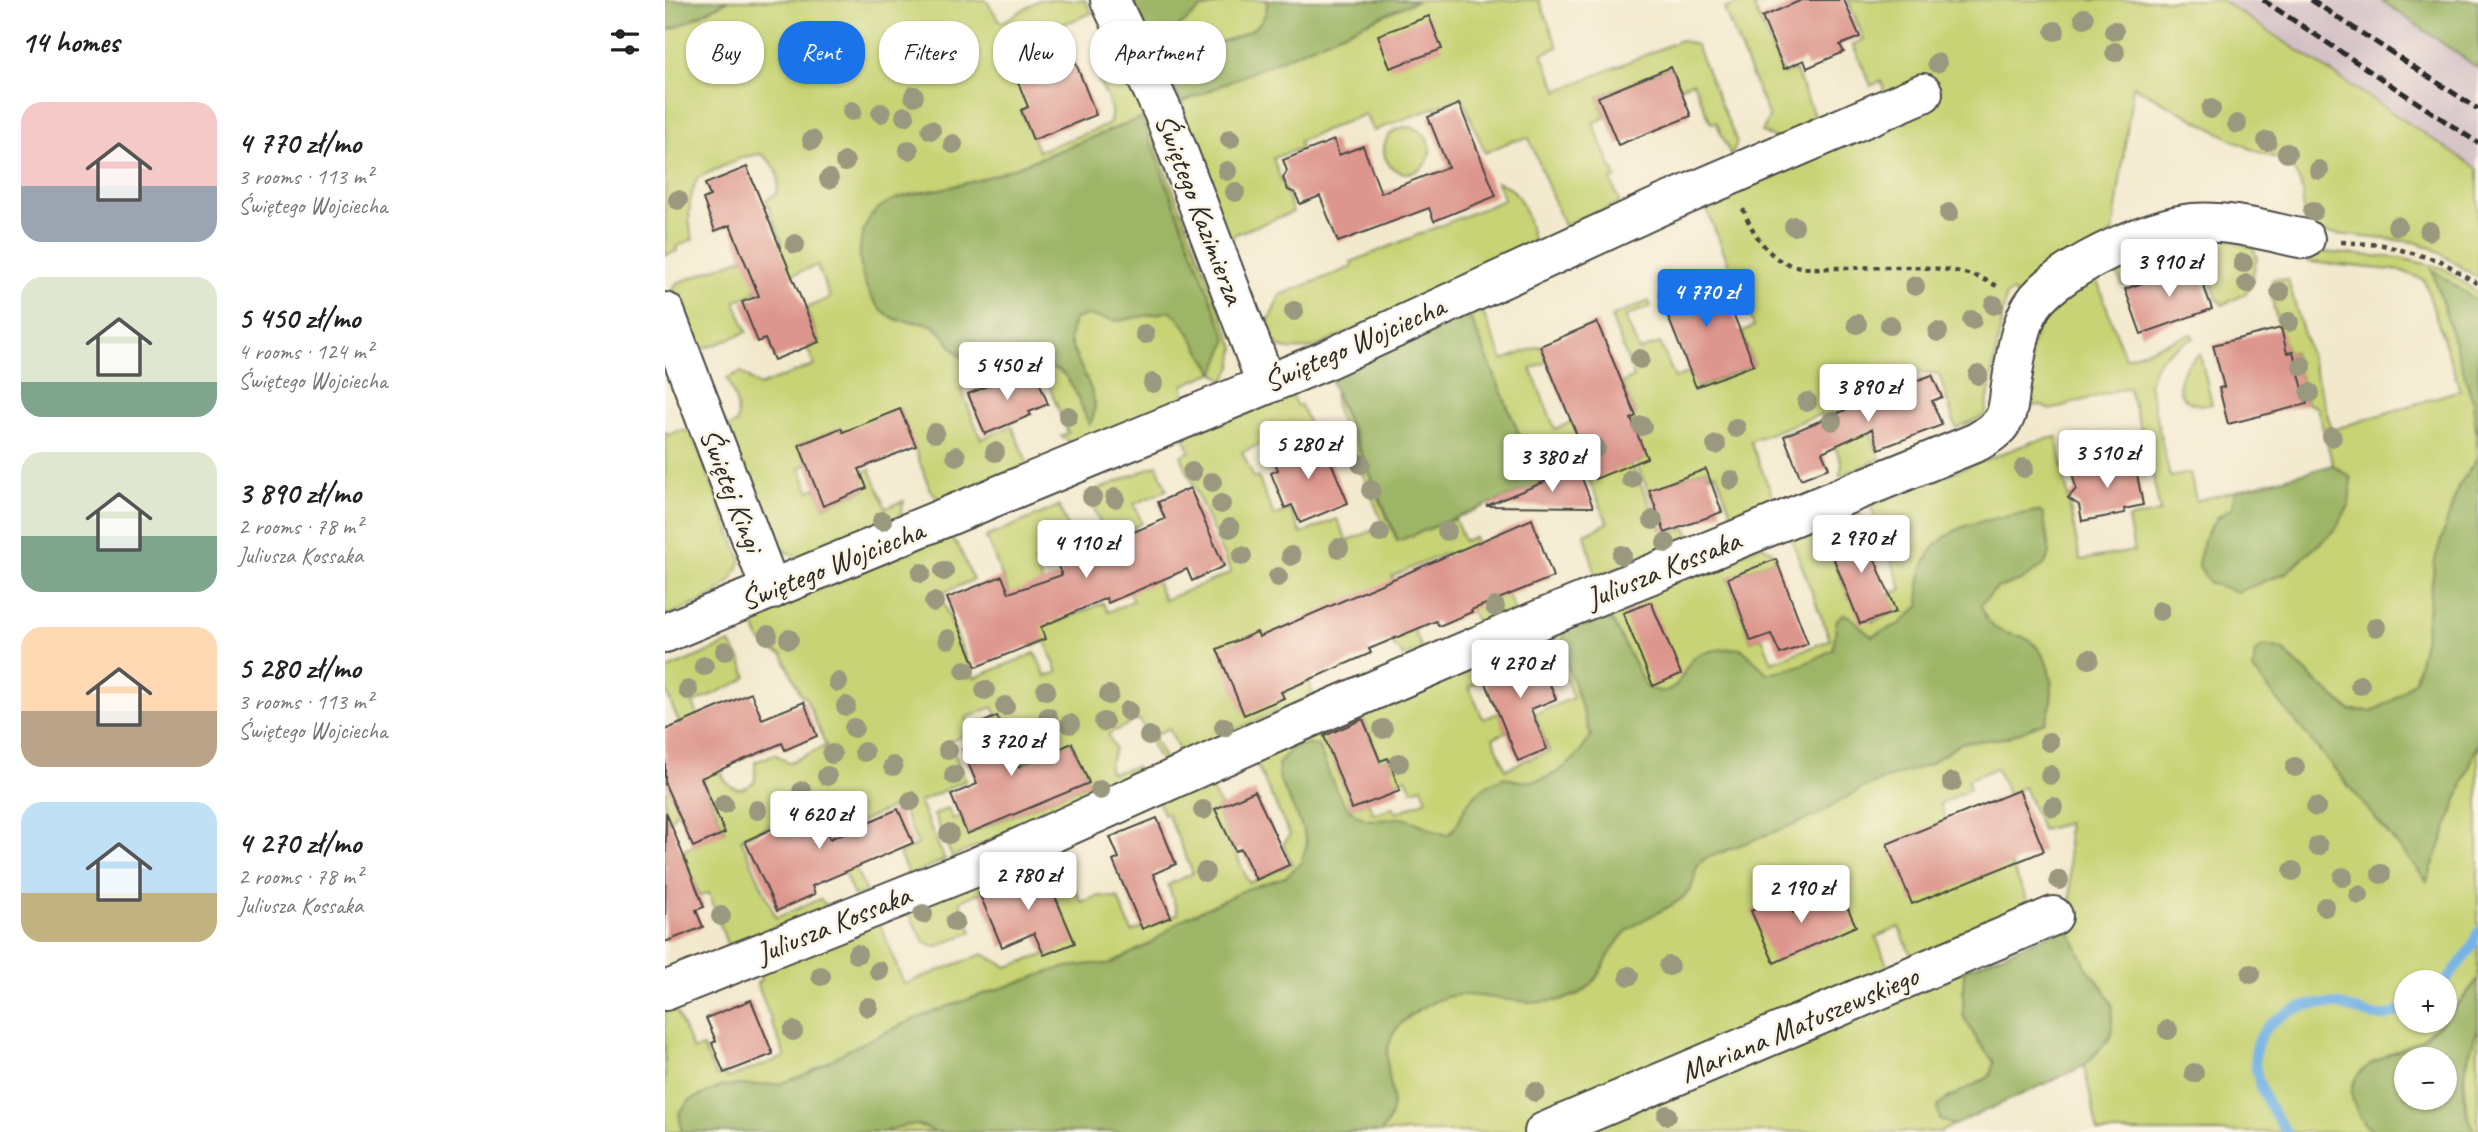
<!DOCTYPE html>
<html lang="en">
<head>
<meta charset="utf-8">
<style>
  body { margin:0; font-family:Caveat,sans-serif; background:#f2f2f2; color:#222; height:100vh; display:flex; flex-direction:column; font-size:26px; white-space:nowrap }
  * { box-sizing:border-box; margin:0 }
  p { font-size:23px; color:#767676 }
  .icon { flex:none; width:38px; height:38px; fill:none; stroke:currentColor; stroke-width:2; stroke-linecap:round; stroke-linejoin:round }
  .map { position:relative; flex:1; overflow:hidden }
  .drawer { display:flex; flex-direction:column; background:#fff; width:665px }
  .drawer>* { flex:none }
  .guide { position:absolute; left:21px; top:21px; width:665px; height:63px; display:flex; gap:14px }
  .controls { position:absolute; left:1729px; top:970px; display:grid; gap:14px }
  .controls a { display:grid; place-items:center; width:63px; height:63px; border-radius:50%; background:#fff; box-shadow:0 2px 5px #0004; font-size:35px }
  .price { position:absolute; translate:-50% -60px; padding:0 16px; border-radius:7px; background:#fff; color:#222; font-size:23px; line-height:46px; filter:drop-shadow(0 2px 4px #0008) }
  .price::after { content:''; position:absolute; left:50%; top:42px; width:21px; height:16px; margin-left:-10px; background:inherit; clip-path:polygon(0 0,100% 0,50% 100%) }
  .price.selected { background:#1a73e8; color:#fff }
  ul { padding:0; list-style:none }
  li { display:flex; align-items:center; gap:21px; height:175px; padding:0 21px }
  li span { display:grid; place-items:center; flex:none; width:196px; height:140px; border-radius:21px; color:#555 }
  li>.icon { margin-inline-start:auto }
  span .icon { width:84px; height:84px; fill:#fffc; stroke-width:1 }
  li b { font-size:30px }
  h2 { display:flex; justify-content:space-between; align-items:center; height:84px; padding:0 21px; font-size:30px }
  .chip { padding:0 24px; border-radius:28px; background:#fff; box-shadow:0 2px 5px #0004; font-size:24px; line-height:63px }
  .chip.selected { background:#1a73e8; color:#fff }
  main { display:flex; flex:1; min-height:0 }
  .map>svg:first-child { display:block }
</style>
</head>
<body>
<main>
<section class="drawer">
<h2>14 homes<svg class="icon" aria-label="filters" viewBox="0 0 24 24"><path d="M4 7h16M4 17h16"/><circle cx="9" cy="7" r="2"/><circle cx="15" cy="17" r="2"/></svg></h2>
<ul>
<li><span style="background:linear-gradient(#f6c9c9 60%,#9aa5b1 0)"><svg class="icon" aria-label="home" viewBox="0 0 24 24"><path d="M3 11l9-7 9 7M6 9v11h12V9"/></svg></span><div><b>4 770 zł/mo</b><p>3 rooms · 113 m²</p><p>Świętego Wojciecha</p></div></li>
<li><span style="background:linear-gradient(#dfe7d0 75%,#7fa58c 0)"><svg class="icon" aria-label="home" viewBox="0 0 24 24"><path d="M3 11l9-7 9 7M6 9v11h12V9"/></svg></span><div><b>5 450 zł/mo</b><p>4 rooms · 124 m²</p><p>Świętego Wojciecha</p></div></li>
<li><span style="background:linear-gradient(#dfe7d0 60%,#7fa58c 0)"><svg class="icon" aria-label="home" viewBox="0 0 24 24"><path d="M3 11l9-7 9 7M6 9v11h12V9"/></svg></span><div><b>3 890 zł/mo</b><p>2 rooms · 78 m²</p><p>Juliusza Kossaka</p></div></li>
<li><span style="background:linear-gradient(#ffd9b3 60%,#b9a48a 0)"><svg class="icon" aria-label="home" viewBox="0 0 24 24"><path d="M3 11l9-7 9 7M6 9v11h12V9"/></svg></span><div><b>5 280 zł/mo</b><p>3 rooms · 113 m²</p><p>Świętego Wojciecha</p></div></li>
<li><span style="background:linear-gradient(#bfe0f5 65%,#c2b280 0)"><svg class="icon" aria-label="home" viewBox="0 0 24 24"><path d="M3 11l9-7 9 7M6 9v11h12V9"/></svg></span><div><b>4 270 zł/mo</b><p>2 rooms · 78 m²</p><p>Juliusza Kossaka</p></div></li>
</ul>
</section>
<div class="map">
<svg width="1813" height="1132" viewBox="0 0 1813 1132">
  <rect width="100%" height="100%" fill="#fcf5e5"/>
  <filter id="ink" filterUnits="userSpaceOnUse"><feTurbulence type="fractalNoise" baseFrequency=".0143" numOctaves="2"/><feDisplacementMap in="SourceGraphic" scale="14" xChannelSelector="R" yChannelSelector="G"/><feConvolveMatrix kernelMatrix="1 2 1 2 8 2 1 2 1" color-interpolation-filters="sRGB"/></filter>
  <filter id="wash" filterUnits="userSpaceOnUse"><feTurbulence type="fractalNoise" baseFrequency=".00686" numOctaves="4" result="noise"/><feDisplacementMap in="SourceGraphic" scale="28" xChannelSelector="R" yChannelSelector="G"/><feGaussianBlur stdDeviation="1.57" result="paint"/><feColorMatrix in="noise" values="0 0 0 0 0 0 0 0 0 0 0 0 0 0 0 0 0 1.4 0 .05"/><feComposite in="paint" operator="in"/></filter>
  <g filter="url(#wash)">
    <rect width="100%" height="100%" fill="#f2e9cd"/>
    <path fill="#d2bec4" d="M1556,0h160l97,68v101z"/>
    <g fill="#c7d375" stroke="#797f50" stroke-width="2">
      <path d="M0,0h321l15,23 38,-23h46l7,13 -49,19 7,19 -10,4 -10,-5 -13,5 -5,12 5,12 10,5 9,20 -15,7 17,40 70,-26c9,-13 -3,-31 -9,-44l9,-10 9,-3 -16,-33 12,1 122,312 -3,19 -8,14 -10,-9 -31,13 1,17 -109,44 -14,-10 7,-3 -25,-62c3,-1 7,-3 11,-2 17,2 29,41 35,55l6,-21 -26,-65 5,-19 13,-4 30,6 53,-10c21,16 28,41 44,61l13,-32 -86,-222 -156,61 -76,17 -12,124 35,5 49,44h24l-44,20 20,50 31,-13 16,39 -86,36 -12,-11 -30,-81 -32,13 -20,21 -7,-15 -42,17 8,19 -7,4 9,23 7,-3 8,18 42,-17 -5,-16 9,-4 16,39 18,-7 -4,16 -91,42c-19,-3 -30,-9 -41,-24l-48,-104 16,-7c5,-16 -3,-31 -9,-46l14,-6 18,14 55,-21 -7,-18 12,-5 -13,-34 24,-10 -13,-33 -62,24 1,4 -21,8 12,31 -30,12 -20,6 -24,-62 4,-5 105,-40 -16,-43 11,-7c4,-19 0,-27 -16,-39l-18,3 -46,21c-8,20 -11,40 -4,61l-17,8 1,4 -12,4z"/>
      <path d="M458,0h10l20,41 47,-32 35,-9h32c2,35 -37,37 -61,47 -14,6 -28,13 -42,19l17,37 237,-103h121l19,47 -16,7 16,37 123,-51 15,5 41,97 -6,14 -15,-34 -5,1 -18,-41 -14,5 -9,-20 -72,30 8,20 -13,6 23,55 -5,2 9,23 -56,23 -35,-88 -18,3 -26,12 -23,-56 -89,34 -8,-17 -66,27 2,7 -28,10 20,54 -60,23v3l-11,5z"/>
      <path d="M1082,0h22l-15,7 29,67 12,-4 22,52 -41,17 -14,-7 7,-15 -45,-108z"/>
      <path d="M1183,0h373l257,169v109l-46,-30 -18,-6 -107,-11c-8,-22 2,-39 -14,-61 -9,-13 -28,-14 -42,-21 -40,-20 -79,-42 -118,-63l-20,146 -94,66 -6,-6 -7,3 -21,121 -29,12 -17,-54 -17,-2 -65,26 23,61 -40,17 2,-13 -21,-49 -71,27 25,61 -41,18 -18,-47 -7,2 -3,-6 -38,14 -13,22 -19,-42 10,-5 -25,10 10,-4 34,72 21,-8 5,9 -95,40 -11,-43 23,-11 -19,-43 8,-3 -7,-15 -50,22 -72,-172 12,-6 23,54 37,-14 7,16 -16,7 24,60 17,-7 7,18 57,-24 -14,-33 12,-6 -23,-60 38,-16 2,5 -26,11 14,34 21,-8 15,35 15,-6 7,16 57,-23 -13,-33 13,-6 -48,-118 5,-3 -2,-8 176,-104 -4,-12 -10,5 -18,-41 11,-6z"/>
      <circle cx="742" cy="150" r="23"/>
      <path d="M832,182c6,2 15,6 19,12 8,10 18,41 17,54l-217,99c-36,8 -45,-1 -63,-31l16,4 11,-25 72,-28 -1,-5 153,-62z"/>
      <path d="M1536,235l25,4 27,9 4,9 -7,31 -6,7 -22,10 -5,-7 -15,-40 -79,28 -9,-19z"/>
      <path d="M1643,251l92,7 43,10 35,25v9l-46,-32 41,132 5,55 -20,30 -23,73 -10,77 -10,43 -23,21 -20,10 -22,-1 -86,-64 -9,7 -1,17 173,210 51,-137v236l-33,40v-37h-39v38h37l-23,20 -34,16 -23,67 10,9h-275l-14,-66 27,-29 -6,-47 -19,-23 -18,-40 3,-30 -4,-74 -25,7 -18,-43 -16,7 -12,-26 -29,12 3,9 -30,15 28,75 43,-15 21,47 -119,49 -14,-33 -23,10 13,33 -356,162h-868v-128l4,-1 9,12 15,35 10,-3 13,29 8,-3 3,5 58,-21 -28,-74 4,-3 -4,-12 120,-51 27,67 79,-30 24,13 37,-12 30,-13 -32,-76 -82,35 12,31 -36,15 -12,-5 -19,-36 152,-60 24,56 18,-6 19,2 14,34 46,-18 -10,-29 25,-12 -26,-60 -4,1 -6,-17 43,-12 9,1 12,20 -5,3 33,74 43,-19 -9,-20 7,-9 -35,-74 67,-30 30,77 16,-6 6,12 19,-7 3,6 31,-13 -5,-13 -10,3 -6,-12 -17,7 -5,-14 8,-3 -3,-10 -9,3 -19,-48 169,-71 5,6 -54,23 3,9 -15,7 14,32 16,-6 7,19 -13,6 13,31 43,-18 -15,-37 39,-16 -24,-63 212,-90 12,7 3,7 -48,19 23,63 11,-4 10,25 58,-22 -41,-108 69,-25 7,16 -39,17 23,58 15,7 8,17 24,-10 -7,-17 13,-6 -32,-85 162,-62 25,-5 23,123 54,-9 -6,-32 32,-7 -11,-57 -21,-68 -78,23 -10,-5 -13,2 4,-59 11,-36 53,-37 30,83 66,-24 3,4c-23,11 -41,20 -45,47l21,92 20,-4 6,28 39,-10 -3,17 -17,10 136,-40 -18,-13 -16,-58 -10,-3 -14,-52 -6,1c-6,-24 -19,-50 -14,-74l15,1 44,150 128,-40 -36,-110 -22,-9 -93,-9z"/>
      <path d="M1535,354l12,50c-40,6 -43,-30 -12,-50z"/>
      <path d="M669,391l63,150 58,-22 9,22 10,-4 22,53 11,3 8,18 -37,15 -32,-73 -54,23 30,73 -19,8 -4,-7 -4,-2 -12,-27 -74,59 4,15 -132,60 -12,-27 -16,8 13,26 -6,-1 -21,-42 -31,15 7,15 -6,15v6l3,3 24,-6 2,3 -1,10 -185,77 -18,-42 14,-7 5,11 7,-3 8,18 121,-51 -17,-40 -65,28 -18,-42 12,-6 -8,-16 -27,11 5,14 -22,10 17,38 -47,22 26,58 -36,15 -10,-21 19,-10 -18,-40 -61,27 27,61 -12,4 -43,-99 -27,12 3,8 -46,22 35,79 44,-19 7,7 -99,41 -19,-54 -9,3 -17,-40 -18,7v-71l11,-3 5,12 -7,15 -7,6 13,30 45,-20 -60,-143v-19l65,-27 10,16 7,18 -7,5 -47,21 32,78c11,11 18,10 30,0v-19l20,-8 13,9 38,-17 -20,-48 -6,-5 -17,-38c-21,-8 -28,-16 -29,-39l195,-81 10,12 14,33 -33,14 34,84 61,-25 11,24 12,-5 -13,-31 -14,5 -45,-109 73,-31 13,31 -35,16 2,5 -5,3 24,61 45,-19 5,9 25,-11 -45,-107 69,-29 10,25 -33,14 8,19 -8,4 30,73 67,-27 -50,-117 9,-5 -6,-15 106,-43 7,13 4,-1 8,19 -67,28 12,26 4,-1 16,39 16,-7 11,25 36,-15 10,22 37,-15 -48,-116z"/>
      <path d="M13,431h13l50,129c-13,38 -42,42 -76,56v-184l4,3z"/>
      <path d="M1299,970l-1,45 14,25 17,22 -4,14 -19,12 -24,10 -7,22 14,5 -14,7h-366z"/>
      <path d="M1813,1026v106h-4c-16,-45 -10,-62 4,-106z"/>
    </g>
    <g fill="#9db566" stroke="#647048" stroke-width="2" fill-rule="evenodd">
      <path d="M0,0h64l-52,27 -12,3z"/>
      <path d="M468,0h102l-35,9 -25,21 -23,11z"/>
      <path d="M602,0h151l-237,103 -17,-37c15,-6 30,-14 45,-20 24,-9 60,-13 58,-46z"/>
      <path d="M1716,0h97v68z"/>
      <path d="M476,118l86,222 -12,32c-17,-20 -24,-44 -44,-61l-54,10 -30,-6 -13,4c-2,7 -5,15 -4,22 6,25 37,59 19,84 -6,-14 -18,-54 -35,-56 -4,-1 -7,1 -11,2l-6,-14c-17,6 -37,18 -56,12 -20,-6 -30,-25 -42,-39 -10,-12 -33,-6 -46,-12 -33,-17 -44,-74 -21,-103 16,-21 50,-22 74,-27 67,-15 131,-45 195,-70z"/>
      <path d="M1767,269l46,33v145l-5,-45z"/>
      <path d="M803,312l72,172 -142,57 -69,-165z"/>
      <path d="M1813,457v286l-51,138 -174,-211 2,-17 9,-7 19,4 39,37 28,23 22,1 20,-10 23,-21 10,-43 10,-77 23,-73z"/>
      <path d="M1668,465l18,13 -2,28 -14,24 -49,43 -48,19 -29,-9 -11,-19c7,-29 8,-40 34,-56l3,-17z"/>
      <path d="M1372,511l6,2 7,41 -6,11 -23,16 -24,7 -16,16c3,16 11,25 28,30 5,1 12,2 16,4 28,15 33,59 20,84l-40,16 -44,5 -33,22 -32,10 -35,14 -48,28 -109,42c-14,13 -6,21 -15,32 -16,19 -45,24 -63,41 -21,19 -23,53 -52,64 -38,14 -73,0 -111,-1 -21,-1 -52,17 -65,32 -29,34 13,74 -17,105h-446c-16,-11 -33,-8 -50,0h-203l-3,-19 11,-13 32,-14 57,-2 30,-11 37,-22 61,-29 50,-19 104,-35 30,-4h19l41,-21 30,-23 66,-31 38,-12 16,-14 6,-20 -7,-21 -20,-41 -2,-17c12,-16 20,-23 40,-18 12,26 21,73 56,74 9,1 19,-3 28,-2 15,2 30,14 46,17 12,-11 11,-17 18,-30 10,-14 23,-21 38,-28 37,14 68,-9 87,-41l-28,-85 1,-18c15,-10 30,-20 48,-13l34,67c37,16 33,-19 50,-31 9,-6 35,-8 45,-8l27,26c25,-4 44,-12 65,-25l4,-30 7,-5c15,6 15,15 28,22l28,-12 20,-19c-3,-18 0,-36 10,-52 24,-35 69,-34 107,-42z"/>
      <path d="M1403,927l18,40 19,23 8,17 -2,30 -27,29 -130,59 -14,-5 -3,-13c15,-14 36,-20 53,-31l4,-14 -17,-22 -14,-25 1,-45z"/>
      <path d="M1813,979v47l-15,48 2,33 9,25h-101c-10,-9 -16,-18 -20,-31 -11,-38 49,-48 70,-63 22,-17 39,-36 55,-59zM1741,1059h39v38h-39z"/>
    </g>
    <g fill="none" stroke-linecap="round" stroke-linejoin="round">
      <g stroke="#70b0e4" stroke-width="10">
        <path d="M1780,982l25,-32 8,-18"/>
        <path d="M1622,1132c-26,-34 -54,-88 -5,-116 11,-6 23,-12 35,-12 7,0 15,0 22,1 15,3 31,13 47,11 6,-1 14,-5 20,-8"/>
      </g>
    </g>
    <g id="blocks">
      <g fill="#dd968d">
        <path d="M1137,0h42l16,37 -20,8 4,7 -37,16 -3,-8 -20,9 -22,-52z"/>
        <path d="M764,16l13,33 -52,19 -12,-33z"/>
        <path d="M403,43l28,72 -63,25 -12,-30 7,-3 -16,-40 9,-21 19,9z"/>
        <path d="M1006,67l20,49 -73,29 -20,-48z"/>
        <path d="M794,104l37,92 -62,25 -5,-13 -91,34 -18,-46 -20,8 -5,-11 -7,-3 -5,-12 4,-7 -4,-11 51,-20 5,15 24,-9 18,47 67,-26 -20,-50z"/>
        <path d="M82,167l72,175 -45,18 -9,-21 -7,3 -16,-40 17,-6 -29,-71 -15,6 -12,-32 7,-3 -5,-12z"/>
        <path d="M1531,264l16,45 -71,25 -16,-45z"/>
        <path d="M1051,271l38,94 -58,22 -37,-93z"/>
        <path d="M932,322l39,94 -5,3 16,39 -52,21 -55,-133z"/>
        <path d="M1616,328l6,25 6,-1 14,52 -79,20 -9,-36 5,-1 -11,-42z"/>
        <path d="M371,374l12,30 -19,8 2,3 -46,19 -17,-40 46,-19 3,7z"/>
        <path d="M1267,375l10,22 -10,4 10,24 -63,24 -7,-20 -50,23 7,16 -28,11 -17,-43 78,-33 -1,-2z"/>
        <path d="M235,409l16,37 -57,23 8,19 -44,18 -24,-61 42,-17 2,4z"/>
        <path d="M649,438l6,15 6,-3 22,53 -48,20 -8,-18 -7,3 -14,-35 7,-3 -6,-15z"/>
        <path d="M1469,459l9,46 -19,4 1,4 -43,8 -3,-16 -11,-7 8,-9 -4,-17z"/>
        <path d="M913,468l15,39 -107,-1z"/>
        <path d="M1041,469l16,43 -57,21 -16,-43z"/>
        <path d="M525,488l34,78 -32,15 -5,-12 -79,34 -2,-5 -65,29 4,12 -69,28 -29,-69 55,-22 7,17 53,-18 -9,-20 49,-19 3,8 60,-25 -7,-17z"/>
        <path d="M867,519l21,58 -82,33 1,2 -33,14 -3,-5 -67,28 2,4 -90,39 3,6 -40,17 -27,-66 40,-17 2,5z"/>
        <path d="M1196,525l35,87 -36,12 -34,-84z"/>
        <path d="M1111,559l32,85 -28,10 -9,-20 -20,7 -23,-63z"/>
        <path d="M986,602l30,72 -28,12 -30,-73z"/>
        <path d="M870,648l21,51 -25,10 16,40 -29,12 -37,-90z"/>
        <path d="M86,693l11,26 42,-17 13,34 -32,14 -3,-7 -81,35 24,55 -32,14 -28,-63v-54z"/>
        <path d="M332,716l21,51 54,-24 17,40 -122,51 -16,-39 26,-11 -15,-35 15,-6 -7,-15z"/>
        <path d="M698,719l17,42 8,-3 12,33 -48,18 -28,-73z"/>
        <path d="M1354,790l25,61 -132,53 -25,-60z"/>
        <path d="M590,791l34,74 -33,15 -15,-31 -6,2 -20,-42z"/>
        <path d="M146,797l19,42 68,-30 15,34 -101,43 3,8 -38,17 -32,-70 44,-20 -6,-12z"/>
        <path d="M1,812l38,95 -8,3 7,17 -38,15z"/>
        <path d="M492,818l19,46 -23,10 18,43 -29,12 -29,-68 6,-3 -9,-21z"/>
        <path d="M377,866l33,77 -31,12 -10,-22 -32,14 -23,-54z"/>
        <path d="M1175,892l16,34 -82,37 -23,-52 33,-16 9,18z"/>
        <path d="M86,1000l22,54 -49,19 -12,-30 4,-2 -10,-23z"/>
      </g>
    </g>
  </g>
  <g filter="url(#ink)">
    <use href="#blocks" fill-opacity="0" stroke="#494843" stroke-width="2"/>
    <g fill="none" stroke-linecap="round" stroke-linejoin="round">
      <g stroke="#494843" stroke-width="42">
        <g id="minor">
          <path d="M445,0l53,112 103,271"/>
          <path d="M0,312l106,278"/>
          <path d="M0,633l659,-272 338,-156 261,-112"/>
          <path d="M0,991l311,-124 333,-149 227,-97 441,-179c10,-6 19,-11 25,-20 6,-8 7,-21 8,-31 5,-26 7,-55 18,-78 18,-41 123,-87 165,-90 37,-3 76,9 112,16"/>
          <path d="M879,1132l509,-216"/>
        </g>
      </g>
      <g stroke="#494843" stroke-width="4.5" stroke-dasharray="5 5" stroke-linecap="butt">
        <path d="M1078,209c7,18 20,41 38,52 17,9 40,7 59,7 48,0 118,-8 160,20"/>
        <path d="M1676,242l42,3 58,16 37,23"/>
      </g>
      <use href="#minor" stroke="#fff" stroke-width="38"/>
      <g stroke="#2b2b2b" stroke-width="5" stroke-dasharray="10 5" stroke-linecap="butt">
        <path d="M1598,0l215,143"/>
        <path d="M1646,0l167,109"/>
      </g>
    </g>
    <g fill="#9a987e">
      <circle cx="1419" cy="18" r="10"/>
      <circle cx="1390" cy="31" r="10"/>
      <circle cx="1449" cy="31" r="10"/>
      <circle cx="1450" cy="52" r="10"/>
      <circle cx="1272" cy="63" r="10"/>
      <circle cx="249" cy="96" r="10"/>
      <circle cx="1546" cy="109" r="10"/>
      <circle cx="187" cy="111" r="10"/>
      <circle cx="216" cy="113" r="10"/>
      <circle cx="240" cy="116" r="10"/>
      <circle cx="1572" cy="124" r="10"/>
      <circle cx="266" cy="130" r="10"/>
      <circle cx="565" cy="139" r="10"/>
      <circle cx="147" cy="140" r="10"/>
      <circle cx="1602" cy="141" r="10"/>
      <circle cx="288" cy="144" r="10"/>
      <circle cx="244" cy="150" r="10"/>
      <circle cx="1622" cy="153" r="10"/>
      <circle cx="180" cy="162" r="10"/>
      <circle cx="1654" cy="170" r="10"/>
      <circle cx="562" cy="171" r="10"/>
      <circle cx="164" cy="179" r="10"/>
      <circle cx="570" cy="192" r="10"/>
      <circle cx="13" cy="200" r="10"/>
      <circle cx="1648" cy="211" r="10"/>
      <circle cx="1284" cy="213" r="10"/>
      <circle cx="1129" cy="226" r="10"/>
      <circle cx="1732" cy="226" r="10"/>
      <circle cx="1764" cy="231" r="10"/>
      <circle cx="130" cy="244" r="10"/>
      <circle cx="1578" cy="263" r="10"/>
      <circle cx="1582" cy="284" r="10"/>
      <circle cx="1250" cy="286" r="10"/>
      <circle cx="1615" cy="292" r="10"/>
      <circle cx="1329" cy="305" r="10"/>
      <circle cx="629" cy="311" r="10"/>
      <circle cx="1307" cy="320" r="10"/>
      <circle cx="1624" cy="322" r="10"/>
      <circle cx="1192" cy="324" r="10"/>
      <circle cx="1225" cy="325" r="10"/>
      <circle cx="1273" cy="332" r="10"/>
      <circle cx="480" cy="334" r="10"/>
      <circle cx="975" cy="359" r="10"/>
      <circle cx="1637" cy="366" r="10"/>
      <circle cx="1313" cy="375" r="10"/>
      <circle cx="488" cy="383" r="10"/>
      <circle cx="1645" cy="393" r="10"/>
      <circle cx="1174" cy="396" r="10"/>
      <circle cx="1142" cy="402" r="10"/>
      <circle cx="403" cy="416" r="10"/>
      <circle cx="1167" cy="421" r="10"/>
      <circle cx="977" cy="426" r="10"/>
      <circle cx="1071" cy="428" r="10"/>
      <circle cx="270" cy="433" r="10"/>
      <circle cx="1667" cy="437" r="10"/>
      <circle cx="1051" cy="445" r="10"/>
      <circle cx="931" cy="448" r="10"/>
      <circle cx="330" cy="452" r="10"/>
      <circle cx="291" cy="456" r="10"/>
      <circle cx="696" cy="464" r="10"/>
      <circle cx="1359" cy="468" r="10"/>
      <circle cx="527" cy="472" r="10"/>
      <circle cx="966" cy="479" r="10"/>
      <circle cx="1066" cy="480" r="10"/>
      <circle cx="547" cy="482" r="10"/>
      <circle cx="706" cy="490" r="10"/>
      <circle cx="427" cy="497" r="10"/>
      <circle cx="450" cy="498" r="10"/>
      <circle cx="556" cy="504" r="10"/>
      <circle cx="988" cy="520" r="10"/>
      <circle cx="217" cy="521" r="10"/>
      <circle cx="565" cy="528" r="10"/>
      <circle cx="782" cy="531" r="10"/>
      <circle cx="715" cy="533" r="10"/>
      <circle cx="1001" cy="543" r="10"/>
      <circle cx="674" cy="548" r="10"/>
      <circle cx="957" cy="555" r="10"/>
      <circle cx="577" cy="556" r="10"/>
      <circle cx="626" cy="556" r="10"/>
      <circle cx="279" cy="571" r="10"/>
      <circle cx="256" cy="573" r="10"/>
      <circle cx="613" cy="577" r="10"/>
      <circle cx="269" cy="602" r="10"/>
      <circle cx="830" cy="607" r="10"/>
      <circle cx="1495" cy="611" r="10"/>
      <circle cx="1711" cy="627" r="10"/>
      <circle cx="103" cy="635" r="10"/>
      <circle cx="124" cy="639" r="10"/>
      <circle cx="283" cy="639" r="10"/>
      <circle cx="60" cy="651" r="10"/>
      <circle cx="1424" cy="659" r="10"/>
      <circle cx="39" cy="666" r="10"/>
      <circle cx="300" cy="670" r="10"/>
      <circle cx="173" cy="682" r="10"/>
      <circle cx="1695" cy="685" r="10"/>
      <circle cx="23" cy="690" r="10"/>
      <circle cx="320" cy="690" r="10"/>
      <circle cx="381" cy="690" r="10"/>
      <circle cx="444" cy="695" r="10"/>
      <circle cx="181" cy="706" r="10"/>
      <circle cx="340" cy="706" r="10"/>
      <circle cx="463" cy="711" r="10"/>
      <circle cx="383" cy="717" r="10"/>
      <circle cx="439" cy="722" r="10"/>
      <circle cx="405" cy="724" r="10"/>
      <circle cx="559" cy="727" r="10"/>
      <circle cx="189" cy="728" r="10"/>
      <circle cx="718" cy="729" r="10"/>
      <circle cx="484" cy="736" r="10"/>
      <circle cx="1384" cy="742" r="10"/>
      <circle cx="283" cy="750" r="10"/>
      <circle cx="199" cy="752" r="10"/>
      <circle cx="167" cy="754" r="10"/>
      <circle cx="357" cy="756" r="10"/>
      <circle cx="734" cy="763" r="10"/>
      <circle cx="228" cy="766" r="10"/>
      <circle cx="1630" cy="767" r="10"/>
      <circle cx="289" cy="775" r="10"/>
      <circle cx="1385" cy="775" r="10"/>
      <circle cx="162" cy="776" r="10"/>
      <circle cx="1287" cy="782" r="10"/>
      <circle cx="435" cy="790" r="10"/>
      <circle cx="137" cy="791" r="10"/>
      <circle cx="246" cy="801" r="10"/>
      <circle cx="59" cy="804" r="10"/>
      <circle cx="1388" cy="807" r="10"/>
      <circle cx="1651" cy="807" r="10"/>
      <circle cx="159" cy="809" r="10"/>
      <circle cx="92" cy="810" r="10"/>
      <circle cx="538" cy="810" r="10"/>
      <circle cx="284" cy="834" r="10"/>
      <circle cx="1653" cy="846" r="10"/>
      <circle cx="1628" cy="871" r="10"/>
      <circle cx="540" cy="872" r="10"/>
      <circle cx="1716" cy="874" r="10"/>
      <circle cx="1678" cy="877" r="10"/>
      <circle cx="1394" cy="880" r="10"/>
      <circle cx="1694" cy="895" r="10"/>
      <circle cx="1660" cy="907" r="10"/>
      <circle cx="258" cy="914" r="10"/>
      <circle cx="56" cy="916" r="10"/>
      <circle cx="290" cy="922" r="10"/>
      <circle cx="192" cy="954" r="10"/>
      <circle cx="1004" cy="966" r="10"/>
      <circle cx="214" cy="971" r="10"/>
      <circle cx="1586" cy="974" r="10"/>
      <circle cx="156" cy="976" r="10"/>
      <circle cx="964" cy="976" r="10"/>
      <circle cx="203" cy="1007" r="10"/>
      <circle cx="1503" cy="1030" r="10"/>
      <circle cx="128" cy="1031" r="10"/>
      <circle cx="1529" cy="1073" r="10"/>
      <circle cx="870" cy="1092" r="10"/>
      <circle cx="1002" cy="1115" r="10"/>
    </g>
  </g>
  <g text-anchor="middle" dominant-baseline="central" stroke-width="5" stroke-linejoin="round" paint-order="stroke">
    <g font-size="30" fill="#2b2b2b" stroke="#fcf5e5">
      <text transform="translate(535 209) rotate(69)">Świętego Kazimierza</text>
      <text transform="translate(689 344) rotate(-24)">Świętego Wojciecha</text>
      <text transform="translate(67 490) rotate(69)">Świętej Kingi</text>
      <text transform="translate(167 565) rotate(-22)">Świętego Wojciecha</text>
      <text transform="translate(998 569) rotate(-22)">Juliusza Kossaka</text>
      <text transform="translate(168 924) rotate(-22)">Juliusza Kossaka</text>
      <text transform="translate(1134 1024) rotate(-23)">Mariana Matuszewskiego</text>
    </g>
  </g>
</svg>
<div class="controls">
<a>+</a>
<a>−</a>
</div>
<b class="price" style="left:1504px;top:299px">3 910 zł</b>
<b class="price selected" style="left:1041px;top:329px">4 770 zł</b>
<b class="price" style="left:342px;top:402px">5 450 zł</b>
<b class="price" style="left:1203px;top:424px">3 890 zł</b>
<b class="price" style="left:643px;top:481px">5 280 zł</b>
<b class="price" style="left:1442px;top:490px">3 510 zł</b>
<b class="price" style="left:887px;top:494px">3 380 zł</b>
<b class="price" style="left:1196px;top:575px">2 970 zł</b>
<b class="price" style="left:421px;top:580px">4 110 zł</b>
<b class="price" style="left:855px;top:700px">4 270 zł</b>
<b class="price" style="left:346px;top:778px">3 720 zł</b>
<b class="price" style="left:154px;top:851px">4 620 zł</b>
<b class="price" style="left:363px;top:912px">2 780 zł</b>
<b class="price" style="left:1136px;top:925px">2 190 zł</b>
<div class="guide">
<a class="chip">Buy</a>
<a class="chip selected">Rent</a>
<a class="chip">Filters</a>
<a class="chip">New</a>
<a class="chip">Apartment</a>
</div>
</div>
</main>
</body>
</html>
